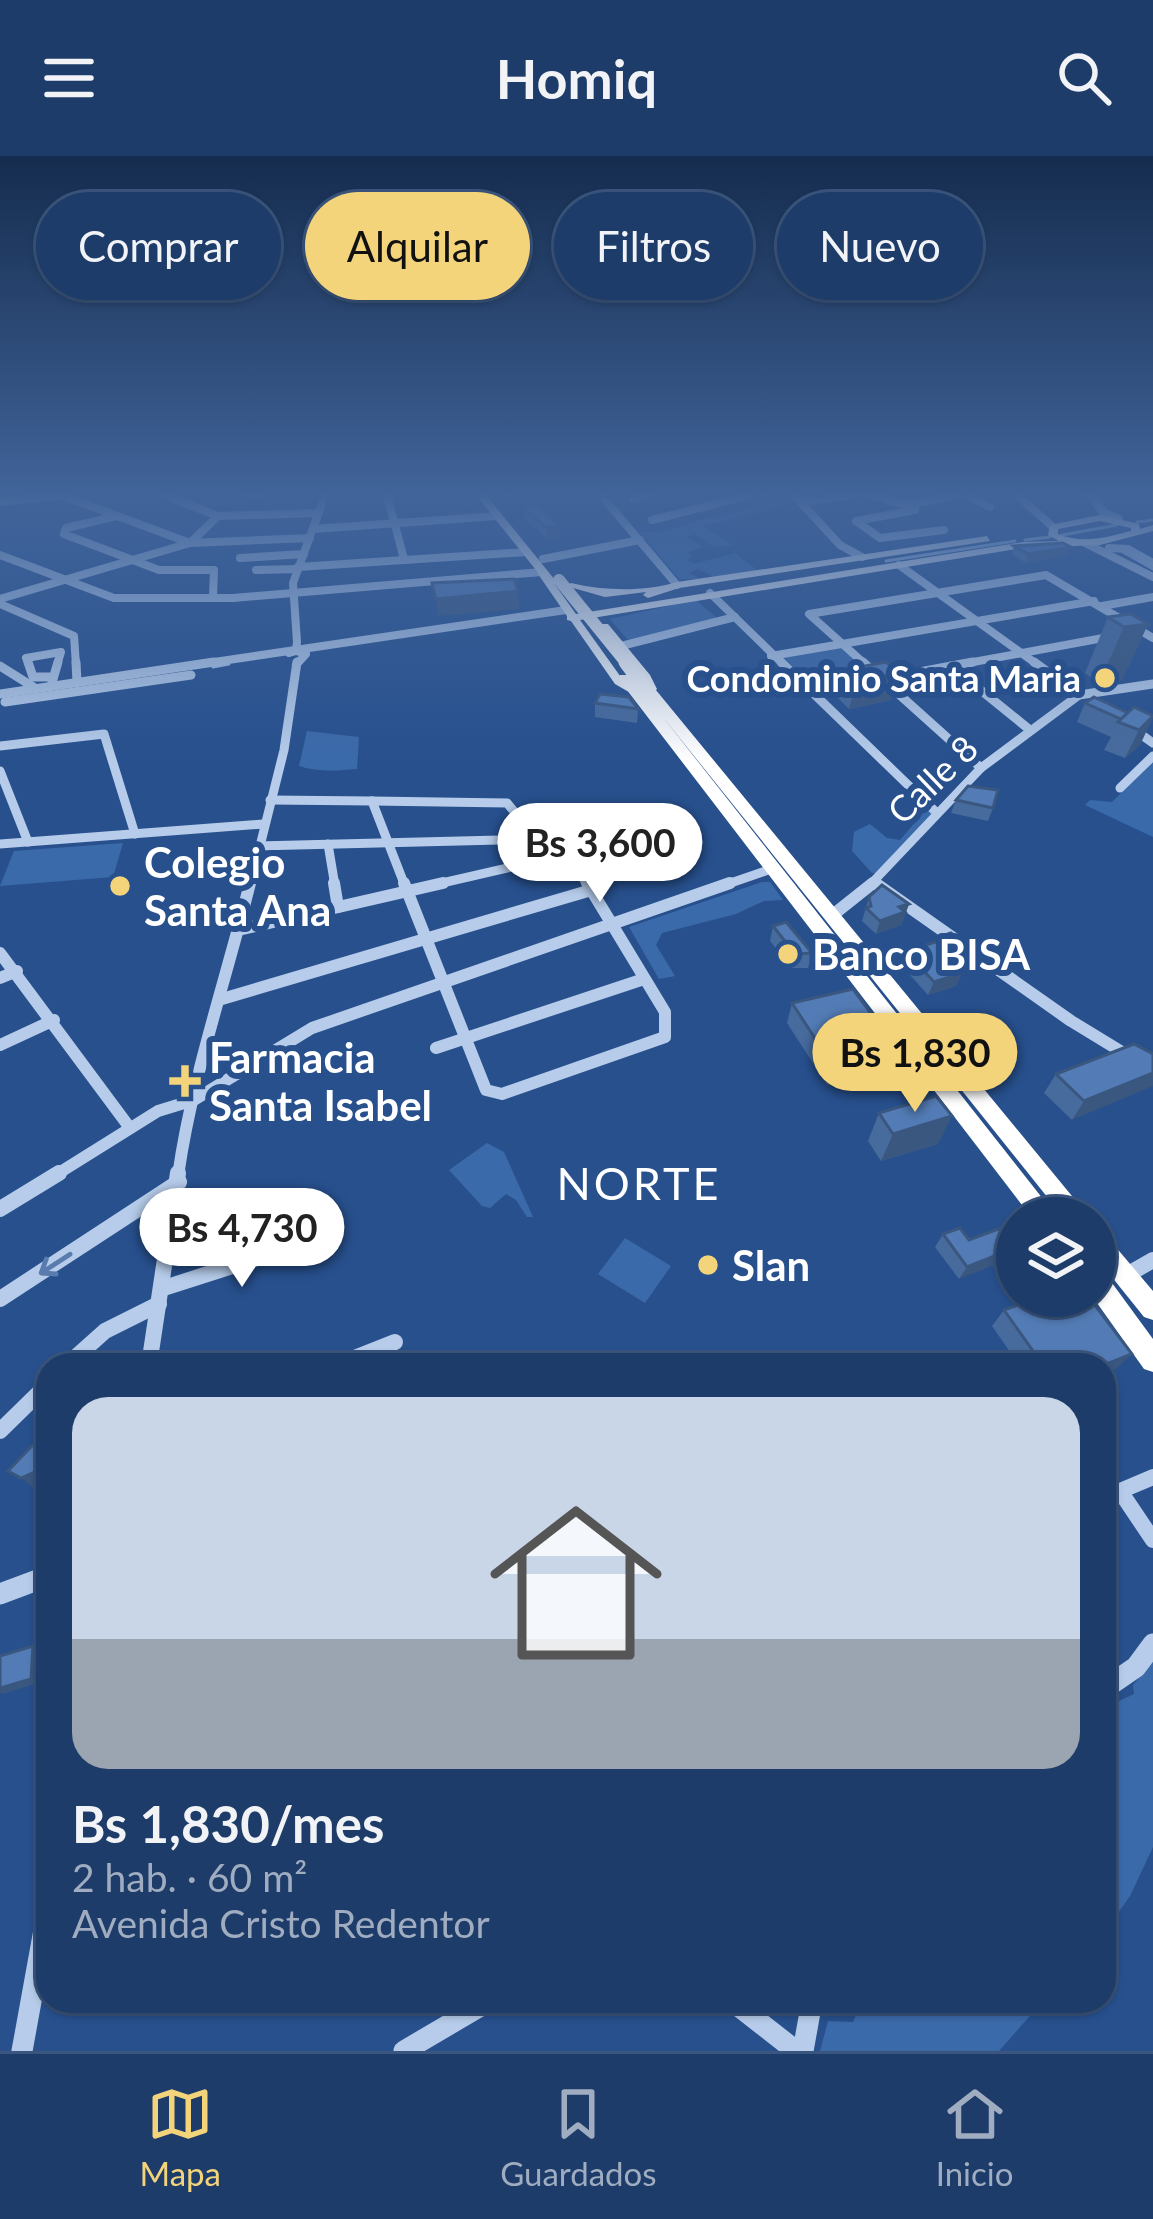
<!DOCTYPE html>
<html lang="es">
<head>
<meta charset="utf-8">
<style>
  body { margin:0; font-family:Lato,sans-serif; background:#2a4772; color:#f1f3f6; height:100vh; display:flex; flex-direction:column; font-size:45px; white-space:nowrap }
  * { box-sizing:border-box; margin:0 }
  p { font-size:39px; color:#a0adc1 }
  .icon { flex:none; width:66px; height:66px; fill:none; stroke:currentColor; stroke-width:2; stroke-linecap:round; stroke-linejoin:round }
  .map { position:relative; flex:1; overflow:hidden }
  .side { position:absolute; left:36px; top:1197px; width:1080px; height:660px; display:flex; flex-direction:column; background:#1d3c6a; border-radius:36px; box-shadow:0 3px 9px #0004,0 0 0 3px #3b567e }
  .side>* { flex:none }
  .hud { position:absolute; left:36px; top:36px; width:1083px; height:108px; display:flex; gap:24px }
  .tools { position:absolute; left:996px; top:1041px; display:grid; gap:24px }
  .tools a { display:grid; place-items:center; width:120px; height:120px; border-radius:50%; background:#1d3c6a; box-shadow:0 3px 9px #0004,0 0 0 3px #3b567e; font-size:60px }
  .price { position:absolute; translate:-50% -102px; padding:0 27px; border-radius:42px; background:#fff; color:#222; font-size:39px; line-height:78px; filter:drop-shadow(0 3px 6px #0008) }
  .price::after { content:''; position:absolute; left:50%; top:72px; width:36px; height:27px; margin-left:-18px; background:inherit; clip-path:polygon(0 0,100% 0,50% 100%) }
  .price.on { background:#f3d47b; color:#111 }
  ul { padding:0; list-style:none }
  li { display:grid; align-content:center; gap:24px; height:636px; padding:0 36px }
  li span { display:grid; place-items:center; height:372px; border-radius:36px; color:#555 }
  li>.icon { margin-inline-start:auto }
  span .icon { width:216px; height:216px; fill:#fffc; stroke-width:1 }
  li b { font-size:51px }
  .pill { padding:0 42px; border-radius:54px; background:#1d3c6a; box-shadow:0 3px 9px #0004,0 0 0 3px #3b567e; font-size:42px; line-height:108px }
  .pill.on { background:#f3d47b; color:#111 }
  header { display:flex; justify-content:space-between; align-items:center; height:156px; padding:0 36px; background:#1d3c6a; font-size:54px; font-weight:700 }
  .dock { display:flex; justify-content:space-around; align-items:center; height:168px; border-top:3px solid #3b567e; background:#1d3c6a; font-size:33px; color:#a0adc1 }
  .dock a { display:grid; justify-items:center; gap:6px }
  .dock .on { color:#f3d47b }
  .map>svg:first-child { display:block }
</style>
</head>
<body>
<header><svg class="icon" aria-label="menu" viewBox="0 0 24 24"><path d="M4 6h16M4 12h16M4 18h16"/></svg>Homiq<svg class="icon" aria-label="search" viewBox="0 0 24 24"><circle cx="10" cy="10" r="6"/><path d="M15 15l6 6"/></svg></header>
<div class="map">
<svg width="1153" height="1895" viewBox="0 0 1153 1895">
  <rect width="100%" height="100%" fill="#27508d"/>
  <g fill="#3b6aaa">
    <path d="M786,341l6,7 -89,22 30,19 -20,2 -18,-13 -8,3 16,10 -15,5 5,5 -6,3 6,4 42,-11 22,17 -44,7 -15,-8 -9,4 11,6h-21l-39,-47h19z"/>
    <path d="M696,444l21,18 -82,23 -8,-2 -17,-20z"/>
    <path d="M842,490l33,30 -59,13 -33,-32z"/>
    <path d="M307,575l52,6 -2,32c-23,2 -37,3 -58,-3z"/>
    <path d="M1153,605v76l-68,-32 5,-5 22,2z"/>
    <path d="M912,653l17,1 4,5 -56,58h-5l-20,-22 2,-19 16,-8 17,14 13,2 18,-21z"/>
    <path d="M123,687l-10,34 -113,9 14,-35z"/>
    <path d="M762,726h8l13,18 -19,1 -28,13 -74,19 -6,12 19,31 -16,3 -30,-52z"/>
    <path d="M487,987l17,9 29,65h-6l-11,-17 -10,-6 -16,14 -8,-2 -33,-36z"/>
    <path d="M625,1082l46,28 -26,37 -47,-29z"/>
    <path d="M1153,1505v186l-23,49 -26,37v-225l30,-14 -1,-9z"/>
    <path d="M862,1845h181l-44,50h-179l8,-30 25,1z"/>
  </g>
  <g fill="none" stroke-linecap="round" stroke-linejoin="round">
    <g stroke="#abc7eb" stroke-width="3">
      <path d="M1087,339l14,19"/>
      <path d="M1137,366l16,-2"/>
      <path d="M1062,379l55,-10"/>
      <path d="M1025,384l25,-3"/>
      <path d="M1123,396l30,17"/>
      <path d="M886,405l129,-20"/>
      <path d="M213,511l16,-3"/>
    </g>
    <g stroke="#b6ccea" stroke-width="8">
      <path d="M164,339l54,21 101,-3"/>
      <path d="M249,339h12"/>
      <path d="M387,339l17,64"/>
      <path d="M601,339l76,90"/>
      <path d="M794,339l46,50 22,12"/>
      <path d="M868,339l40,10 48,-10"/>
      <path d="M967,339l23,12"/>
      <path d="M1017,339l36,32"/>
      <path d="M1092,339l12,17 15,7"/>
      <path d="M64,340l126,47 120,-5"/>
      <path d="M633,343l14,-4"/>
      <path d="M0,346l67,-7"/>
      <path d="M800,346l54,-7"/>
      <path d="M915,354l-59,11 24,17 64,-8"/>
      <path d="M117,360l-51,12 -2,6 95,36h55l-1,27"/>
      <path d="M652,364l98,-25"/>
      <path d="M313,373l185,-13"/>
      <path d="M1085,387l68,34"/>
      <path d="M1109,392l19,1 25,14"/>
      <path d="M0,399l114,43h119l309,-26"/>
      <path d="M240,402l64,-4"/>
      <path d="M543,403l97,-19"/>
      <path d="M899,409l139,100"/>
      <path d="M298,411l228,-15"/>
      <path d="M256,414l42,-1"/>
      <path d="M710,437l74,72"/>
      <path d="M0,443l190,-56 28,-27"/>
      <path d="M0,448l74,32 2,29"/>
      <path d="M1102,450l51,-9"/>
      <path d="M621,490l114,-29"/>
      <path d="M296,495l10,3 -10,11"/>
      <path d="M289,497l7,-2 1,-9 -4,-59 32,-88"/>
      <path d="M771,500l323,-55"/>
      <path d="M29,509l-3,-7 35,-6 -4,13"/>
      <path d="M194,509l372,-55"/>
      <path d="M866,509l-57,-51 237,-39 107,63"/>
      <path d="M957,509l157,-29"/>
    </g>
    <g stroke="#b6ccea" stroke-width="9">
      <path d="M28,506l5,15h17"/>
      <path d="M76,506l1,20"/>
      <path d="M781,506l156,151"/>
      <path d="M863,506l118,106"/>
      <path d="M1034,506l45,33 74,-11"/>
      <path d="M0,510l35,22"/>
      <path d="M951,510l79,64"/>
      <path d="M882,523l91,-17"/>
      <path d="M51,530l7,-24"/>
      <path d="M811,537l43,-9"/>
      <path d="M0,538l214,-32"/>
      <path d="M5,546l186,-27"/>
      <path d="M1132,572l21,15"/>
      <path d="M0,590l104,-12 31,100"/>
      <path d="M0,615l28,71"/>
      <path d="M1120,632l33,-32"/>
      <path d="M270,644l102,1"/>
      <path d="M372,645l135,2 30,36 22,2 29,45"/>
      <path d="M372,645l33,85"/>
      <path d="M0,688l263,-20"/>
      <path d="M328,688l7,42"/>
      <path d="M257,690l280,-7"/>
      <path d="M874,726l6,4"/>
      <path d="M250,730l34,-136 13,-88"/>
      <path d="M429,730l140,-32"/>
      <path d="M722,730l49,-17"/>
      <path d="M869,730l112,-118 98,-73"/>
    </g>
    <g stroke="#b6ccea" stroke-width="12">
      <path d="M334,727l4,24"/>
      <path d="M404,727l82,207 16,4 163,-57v-25l-78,-129"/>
      <path d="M875,727l196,138 82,50"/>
      <path d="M834,758l39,-31"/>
      <path d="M238,774l205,-47"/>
      <path d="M0,797l130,175"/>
      <path d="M0,822l17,-7"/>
      <path d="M222,843l366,-108"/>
      <path d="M0,889l54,-25"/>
      <path d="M436,892l205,-68"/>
      <path d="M54,1020l104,-65 36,-11 118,-72 418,-145"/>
      <path d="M178,1020c14,-99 48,-196 72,-293"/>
    </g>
    <g stroke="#b6ccea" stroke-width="16">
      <path d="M0,1053l59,-36"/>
      <path d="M1125,1120l28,-16"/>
      <path d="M161,1133l146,-47"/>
      <path d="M0,1143l179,-117"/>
      <path d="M67,1209l38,-34 54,-27"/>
      <path d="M149,1209l29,-192"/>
      <path d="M337,1209l58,-23"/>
      <path d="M0,1275l48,-47"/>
      <path d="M1153,1321l-33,14 33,49"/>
    </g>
    <g stroke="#b6ccea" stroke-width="21">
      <path d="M0,1438l48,-18"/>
      <path d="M1104,1533l32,-22 17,-23"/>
      <path d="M732,1845l64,50"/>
      <path d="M22,1895l26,-143"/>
      <path d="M404,1895l85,-50"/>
      <path d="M803,1895l9,-50"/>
    </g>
    <g fill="#fafcff" fill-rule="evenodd">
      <path d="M1100,359l39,9 1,5 13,-4v6l-53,14 -77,3 -443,72 43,60 15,10v4l-4,1 -19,-11 -44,-63 -4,-1v-4l-29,-42 8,-2 30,42 447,-72 36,-1 -11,-6 2,-10zM1100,365l31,7v3c-27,7 -48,13 -73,3v-5z"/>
      <path d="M987,380l3,5 -311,47 -31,10 -5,-3 3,-3 -41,5 -39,-11 5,-3c34,8 73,9 106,-1z"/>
      <path d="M600,468h8l42,51 7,14 -2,2h-8l-6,-13 -41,-50z"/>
    </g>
    <g fill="#fff" fill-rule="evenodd">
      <path d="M476,339h10l69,85v4h-8z"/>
      <path d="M627,511h10l453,551h-26l-402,-502 396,502h-26l-412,-537v-6h9z"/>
      <path d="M1095,1073l8,3 50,59v29l-9,-3 -49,-61z"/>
      <path d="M1095,1113l9,3 49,67v33l-9,-3 -52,-73h3z"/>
    </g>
    <path stroke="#fff" stroke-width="12" d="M559,424l69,85"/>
    <path stroke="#fff" stroke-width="15" d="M626,506l6,8"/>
  </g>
  <g fill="#476b9d">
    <path d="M455,339h18l1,12 -10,1z"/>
    <path d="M524,351l36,30 -13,2 -23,-21z"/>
    <path d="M1014,390l57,1 -4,8 -41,8 -14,-9z"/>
    <path d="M1108,461l40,7 -26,56 -23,3 -14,-10z"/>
    <path d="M844,514l47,30 -42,9 -12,-12z"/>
    <path d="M595,547l43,6 -1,14 -42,-6z"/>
    <path d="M1085,547l43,10 25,3 -13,29 -15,13 -21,-8 7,-13 -34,-15z"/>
    <path d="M956,644l37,8 -5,13 -37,-8z"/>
    <path d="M869,741l40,7 -8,21 -25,9 -14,-13z"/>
    <path d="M773,770l39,27 -4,15h-16l-22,-27z"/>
    <path d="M939,781l31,26 -14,4 6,6 -6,13 -28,9 -27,-30 5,-14 31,-9z"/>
    <path d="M792,847l105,46 -8,19 -62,17 -40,-62z"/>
    <path d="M1134,888l-62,76 -28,-27 12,-19z"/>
    <path d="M879,957l59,31 -57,17 -13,-20z"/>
    <path d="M1017,1066l-58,57 -24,-32 8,-13 26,6z"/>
    <path d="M1004,1154l112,59 -12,-4h-85l-27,-39z"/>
  </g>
  <g fill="#3a577f">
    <path d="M463,339h10l1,12 -10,1z"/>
    <path d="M560,370v11l-13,2v-11z"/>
    <path d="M1071,391l-4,8 -41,8 2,-9z"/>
    <path d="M518,435l1,18 -81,7 -2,-17z"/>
    <path d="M1148,468l-26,56 -23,3 25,-56z"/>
    <path d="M899,517l-8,27 -42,9 7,-28z"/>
    <path d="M1153,561l-13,28 -15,13 14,-28z"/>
    <path d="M909,748l-8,21 -25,9 4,-13 19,-14z"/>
    <path d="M976,794l-6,13 -28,9 5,-13z"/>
    <path d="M962,817l-6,13 -28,9 6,-13z"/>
    <path d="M897,893l-8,19 -62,17 6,-19z"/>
    <path d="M1153,917v13l-81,34 12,-19z"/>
    <path d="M952,960l-14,28 -57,17 12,-27z"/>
    <path d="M1017,1091v9l-58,23 8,-12z"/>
    <path d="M1132,1198l-16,15 -12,4v-8z"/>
    <path d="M48,1310v15l-14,7 -13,-10z"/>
    <path d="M33,1490l10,4 -2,32 -38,12 -3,-1v-5z"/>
  </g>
  <g fill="#537cb6" stroke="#3a577f" stroke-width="3">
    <path d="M537,349l23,21 -13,2 -23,-21z"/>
    <path d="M1063,387l8,4 -43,7 -14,-8z"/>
    <path d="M514,423l4,12 -82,8 -4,-16z"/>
    <path d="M1131,458l17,10 -24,3 -16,-10z"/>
    <path d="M886,506l13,11 -43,8 -12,-11z"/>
    <path d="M600,538l29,3 9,12 -43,-6z"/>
    <path d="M1094,541l34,16 -7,6 -36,-16z"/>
    <path d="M1134,551l19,9 -14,14 -21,-8z"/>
    <path d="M968,630l30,4 -5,18 -37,-8z"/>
    <path d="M882,729l27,19 -10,3 6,5 -25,9 -14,-13 5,-2 -2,-9z"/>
    <path d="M786,766l26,31 -17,1 -22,-28z"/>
    <path d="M951,777l25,17 -29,9 15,14 -28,9 -28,-31 36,-11 -3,-3z"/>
    <path d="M853,833l44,60 -64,17 -41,-63z"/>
    <path d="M1134,888l19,10v19l-69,28 -28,-27z"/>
    <path d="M936,940l16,20 -59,18 -14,-21z"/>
    <path d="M1017,1066v25l-50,20 -24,-33 17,-6 9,12z"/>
    <path d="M1043,1140h45l44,58 -28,11h-61l-39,-55z"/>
    <path d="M46,1275l2,1v34l-27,12 -13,-7z"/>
    <path d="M33,1490l-2,33 -31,9v-32z"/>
  </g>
  <defs><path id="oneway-shaft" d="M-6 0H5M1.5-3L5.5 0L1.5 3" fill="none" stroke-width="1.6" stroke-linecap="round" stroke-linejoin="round" transform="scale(3)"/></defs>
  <use stroke="#597bae" href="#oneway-shaft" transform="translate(55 1108) rotate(147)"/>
  <linearGradient id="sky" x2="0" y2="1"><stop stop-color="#152c4e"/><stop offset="0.56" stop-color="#41649a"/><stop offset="1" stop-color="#41649a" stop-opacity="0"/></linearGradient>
  <rect width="1153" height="605" fill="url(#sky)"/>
  <g fill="#f3d47b" stroke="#27508d" stroke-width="4.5">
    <circle cx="1105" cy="522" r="12"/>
    <circle cx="120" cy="730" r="12"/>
    <circle cx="788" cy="798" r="12"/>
    <path d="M179 907h12v12h12v12h-12v12h-12v-12h-12v-12h12z"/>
    <circle cx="708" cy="1109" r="12"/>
  </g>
  <g text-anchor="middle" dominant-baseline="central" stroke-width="12" stroke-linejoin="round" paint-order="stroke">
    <g font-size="36" font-weight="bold" fill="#fff" stroke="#27508d" text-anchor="end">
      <text x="1081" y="522">Condominio Santa Maria</text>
    </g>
    <g font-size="36" fill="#fff" stroke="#27508d">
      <text transform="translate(932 623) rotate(-44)">Calle 8</text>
    </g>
    <g font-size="42" font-weight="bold" fill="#fff" stroke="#27508d" text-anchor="start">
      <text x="144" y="706">Colegio<tspan x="144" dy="48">Santa Ana</tspan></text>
      <text x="812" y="798">Banco BISA</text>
      <text x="209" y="901">Farmacia<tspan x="209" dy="48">Santa Isabel</tspan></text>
      <text x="732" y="1109">Slan</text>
    </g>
    <g font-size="45" letter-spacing="3" fill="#fff" stroke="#27508d">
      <text x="639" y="1027">NORTE</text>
    </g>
  </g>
</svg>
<div class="tools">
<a><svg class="icon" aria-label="layers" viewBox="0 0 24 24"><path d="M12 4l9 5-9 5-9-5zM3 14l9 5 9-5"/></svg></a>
</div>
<b class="price" style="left:600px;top:749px">Bs 3,600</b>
<b class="price on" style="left:915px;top:959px">Bs 1,830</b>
<b class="price" style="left:242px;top:1134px">Bs 4,730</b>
<div class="hud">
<a class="pill">Comprar</a>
<a class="pill on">Alquilar</a>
<a class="pill">Filtros</a>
<a class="pill">Nuevo</a>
</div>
<section class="side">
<ul>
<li><span style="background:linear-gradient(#c9d6e8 65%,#9aa5b1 0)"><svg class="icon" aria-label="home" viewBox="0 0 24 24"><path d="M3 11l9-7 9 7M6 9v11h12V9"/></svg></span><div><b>Bs 1,830/mes</b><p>2 hab. · 60 m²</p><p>Avenida Cristo Redentor</p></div></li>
</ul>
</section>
</div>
<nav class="dock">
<a class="on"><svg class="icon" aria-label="map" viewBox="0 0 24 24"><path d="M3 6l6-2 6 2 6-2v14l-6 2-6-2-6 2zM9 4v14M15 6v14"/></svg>Mapa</a>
<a><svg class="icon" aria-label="saved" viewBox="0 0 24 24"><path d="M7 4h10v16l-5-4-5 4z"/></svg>Guardados</a>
<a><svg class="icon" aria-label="home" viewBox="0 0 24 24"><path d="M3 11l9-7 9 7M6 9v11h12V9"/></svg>Inicio</a>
</nav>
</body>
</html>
